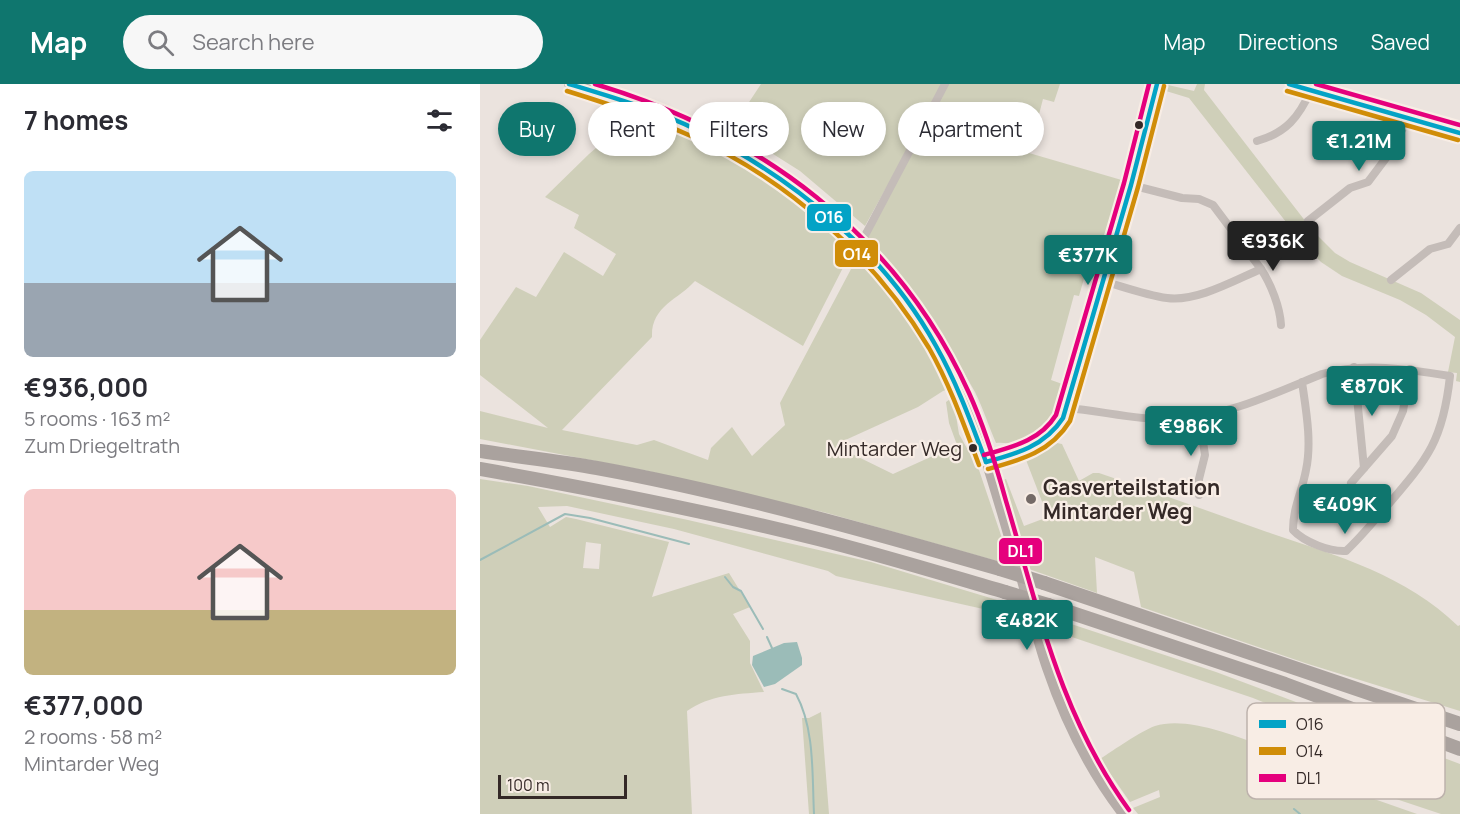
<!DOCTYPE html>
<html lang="en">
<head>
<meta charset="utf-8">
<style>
  body { margin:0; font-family:Manrope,sans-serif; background:#f7f7f7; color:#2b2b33; height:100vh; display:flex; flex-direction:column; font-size:22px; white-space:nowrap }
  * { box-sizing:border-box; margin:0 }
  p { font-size:20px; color:#7c7c81 }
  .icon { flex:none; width:33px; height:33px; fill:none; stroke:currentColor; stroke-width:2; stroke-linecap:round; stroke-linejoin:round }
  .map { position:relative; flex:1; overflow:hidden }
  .sheet { display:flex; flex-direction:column; background:#fff; width:480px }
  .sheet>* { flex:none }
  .top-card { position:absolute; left:18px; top:18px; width:570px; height:54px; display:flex; gap:12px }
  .scale { position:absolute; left:18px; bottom:15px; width:129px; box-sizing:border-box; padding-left:6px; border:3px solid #342927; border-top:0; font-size:16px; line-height:21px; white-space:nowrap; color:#342927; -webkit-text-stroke:4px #f8ede5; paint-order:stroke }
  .price { position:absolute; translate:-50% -51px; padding:0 14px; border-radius:6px; background:#0f766e; color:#fff; font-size:20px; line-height:39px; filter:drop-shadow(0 2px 3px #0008) }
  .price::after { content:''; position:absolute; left:50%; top:36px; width:18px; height:14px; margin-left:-9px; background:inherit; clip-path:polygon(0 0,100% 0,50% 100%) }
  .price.current { background:#222; color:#fff }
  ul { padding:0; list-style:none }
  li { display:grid; align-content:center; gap:12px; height:318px; padding:0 24px }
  li span { display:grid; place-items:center; height:186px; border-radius:9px; color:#555 }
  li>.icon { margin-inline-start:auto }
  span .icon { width:108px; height:108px; fill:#fffc; stroke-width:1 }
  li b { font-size:26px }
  h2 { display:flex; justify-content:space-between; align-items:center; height:72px; padding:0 24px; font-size:26px }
  .pill { padding:0 21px; border-radius:27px; background:#fff; box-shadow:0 3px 9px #0003; font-size:21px; line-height:54px }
  .pill.current { background:#0f766e; color:#fff }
  header { display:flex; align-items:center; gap:36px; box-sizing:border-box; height:84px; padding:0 30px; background:#0f766e; color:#fff }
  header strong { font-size:28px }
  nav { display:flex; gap:33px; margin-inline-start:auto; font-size:21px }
  .search { width:420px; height:54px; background:#f7f7f7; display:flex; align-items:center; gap:15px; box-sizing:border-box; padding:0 21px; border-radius:33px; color:#7c7c81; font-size:22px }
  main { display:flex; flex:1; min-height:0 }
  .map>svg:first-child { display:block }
</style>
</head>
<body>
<header>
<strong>Map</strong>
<div class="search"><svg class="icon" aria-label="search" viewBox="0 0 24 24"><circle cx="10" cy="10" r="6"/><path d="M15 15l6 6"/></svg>Search here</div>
<nav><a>Map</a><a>Directions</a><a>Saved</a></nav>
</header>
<main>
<section class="sheet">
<h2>7 homes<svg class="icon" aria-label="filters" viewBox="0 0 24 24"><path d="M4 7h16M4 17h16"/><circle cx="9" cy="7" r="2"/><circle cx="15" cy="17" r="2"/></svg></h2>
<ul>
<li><span style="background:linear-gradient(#bfe0f5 60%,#9aa5b1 0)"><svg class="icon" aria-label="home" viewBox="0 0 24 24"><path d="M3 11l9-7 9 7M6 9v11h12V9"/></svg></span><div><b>€936,000</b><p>5 rooms · 163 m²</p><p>Zum Driegeltrath</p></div></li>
<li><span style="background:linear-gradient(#f6c9c9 65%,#c2b280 0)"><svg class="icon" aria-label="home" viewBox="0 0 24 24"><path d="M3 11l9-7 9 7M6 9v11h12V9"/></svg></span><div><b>€377,000</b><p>2 rooms · 58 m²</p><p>Mintarder Weg</p></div></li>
</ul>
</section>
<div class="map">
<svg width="980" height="730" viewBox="0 0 980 730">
  <rect width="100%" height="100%" fill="#ebe3de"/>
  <g fill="#cfcfb9" fill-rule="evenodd">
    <path d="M281,0h299l-6,18 -11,-3 -14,54 96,28 -18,66 -13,-3 -15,52 -5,-1 -23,85 17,6c-8,23 -15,51 -44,57 -9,2 -19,-1 -28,0 -7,-16 -13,-35 -21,-51 -30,-55 -69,-105 -109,-153l20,-51 -21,38 -65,-55 -68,-43z"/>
    <path d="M717,0h8l-1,6 109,141 22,22 15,9 71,31 39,27v62l-4,-1 1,-8 -9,-1 7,-35 -29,-22 -26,-15 -58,-24 -21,-14 -17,-17 -115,-147 -23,-7 2,-6 26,6z"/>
    <path d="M151,31c52,20 102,41 147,74 26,19 49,42 73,63l-48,94 -108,-65c-17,19 -44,25 -43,56l-90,93 75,15 17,-5 54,20 3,-12 21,-21 20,29 33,-31 -5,-22 79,-149 28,32 33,47 29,56 -6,2 -25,16 -77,35 3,8 49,24 64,-29 -8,-22 -3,-21 7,-5 6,37 20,36 32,95 -184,-52 -179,-42 -168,-32v-28l68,17 -68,-53v-35l36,-53 20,10 28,-45 39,24 13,-22 -42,-26 5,-13 -34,-18 44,-43 35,-30z"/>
    <path d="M577,359l5,1 17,37 14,-8h6c56,19 112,39 168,59 68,23 139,43 191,94l2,-1v86l-155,-48 -164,-56 -7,-35 -39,-15 2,36 -68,-24 -19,-61 -7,-28 3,-1 18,47 24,-9 -22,-57 13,-6z"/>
    <path d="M0,395l48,7 160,34 183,42 146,44 3,14 -19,-7 -165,-37 -8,-5 -154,-42 -107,-23 -29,1 12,20 16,-10 10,2 93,23 -17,55 77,-24 21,34 -17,7 17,27v22l14,29c-28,2 -54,3 -77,19l5,103h-212zM106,458l15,2 -2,25 -16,-1z"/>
    <path d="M564,531l172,57 244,92v50h-19l-81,-27 -19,5 16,1 60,21h-279l-5,-6 27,-11 -1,-7 -29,12 -30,-43c14,-9 41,-28 55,-33 46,-15 139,35 183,54l21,-39 -106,-43 -202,-68z"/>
    <path d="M341,628l8,102h-20l-7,-96h7z"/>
  </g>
  <path fill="#9bbcb8" d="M317,558l5,16v7l-27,19 -11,3 -12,-22 1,-9 31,-13z"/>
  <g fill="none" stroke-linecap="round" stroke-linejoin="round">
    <g stroke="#9bbcb8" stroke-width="2">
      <path d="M0,476l85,-46 25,4 99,26"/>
      <path d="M245,493l8,10 8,4 22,38"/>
      <path d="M287,553l5,11"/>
      <path d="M302,605l14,5c19,35 16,81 18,120"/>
      <path d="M814,725l6,5"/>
    </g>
    <g stroke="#c4bcb8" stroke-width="8">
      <path d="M809,0l171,49"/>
      <path d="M777,57c29,-8 42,-24 54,-51"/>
      <path d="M828,137l42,-33 18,-6 24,-32 16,-32"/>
      <path d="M380,161l85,-161"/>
      <path d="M781,185c10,15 19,38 20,56"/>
      <path d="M911,196l39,-31 18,-5 12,-16"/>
      <path d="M623,197c21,6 43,14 64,17 30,4 68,-18 94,-29l-48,-64 -14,-6 -17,-1 -51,-13"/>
      <path d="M874,283l10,101"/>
      <path d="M587,324c36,3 73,13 110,11 51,-3 98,-26 145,-45 42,-12 85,-5 128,2 -7,65 -22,82 -63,130 -13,15 -26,31 -41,45 -16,1 -42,-9 -53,-21 0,-23 9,-38 13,-60 6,-28 0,-60 -4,-88"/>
      <path d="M719,331l6,40 -6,24v16"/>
      <path d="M506,378c28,-8 63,-15 77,-44l68,-233 26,-101"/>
      <path d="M871,399l41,-47 11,-25 7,-42"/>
    </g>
    <path stroke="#b5aca8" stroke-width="10" d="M89,0c144,38 263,108 348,233 19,28 37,59 50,90 20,49 33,102 49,153 11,36 19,73 31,108 18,53 42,102 76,146"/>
    <g stroke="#aaa29e" stroke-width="14">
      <path d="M0,367c39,6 79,10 117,17 136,25 271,63 403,101"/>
      <path d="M0,385c113,20 226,42 338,70 63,16 125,35 187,53"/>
      <path d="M564,499l416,141"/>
      <path d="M568,521l237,79 175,65"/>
    </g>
    <g stroke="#aaa29e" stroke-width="14">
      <path d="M520,485l44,14"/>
      <path d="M525,508l43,13"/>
    </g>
    <g stroke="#f8ede5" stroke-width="9">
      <g id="bus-1">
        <path d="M89,0c43,13 87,26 128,46 96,48 186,120 239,216 21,37 35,76 50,116"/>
        <path d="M809,0l171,49"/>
        <path d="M506,378c30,-8 59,-16 77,-44l68,-233 26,-101"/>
      </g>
    </g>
    <g stroke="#f8ede5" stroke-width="9">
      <g id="bus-2">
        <path d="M87,7c42,13 84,27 124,45 97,44 183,120 238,212 21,37 35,77 50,117"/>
        <path d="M807,7l171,49"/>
        <path d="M508,385c33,-9 63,-17 82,-48l68,-234 26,-101"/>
      </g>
    </g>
    <g stroke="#f8ede5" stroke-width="9">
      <g id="bus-3">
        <path d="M115,0c164,49 302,150 374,309 16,35 27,72 37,108 33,110 54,214 123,309"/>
        <path d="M836,0l144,41"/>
        <path d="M504,371c28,-8 56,-14 72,-40l68,-232 25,-99"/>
      </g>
    </g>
    <use href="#bus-1" stroke="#03a3c6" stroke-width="4.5"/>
    <use href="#bus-2" stroke="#d08d08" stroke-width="4.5"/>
    <use href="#bus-3" stroke="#e5007d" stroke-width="4.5"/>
  </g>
  <g fill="#342927" stroke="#f8ede5" stroke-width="2">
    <circle cx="659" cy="41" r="5"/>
    <circle cx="493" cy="364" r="5"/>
  </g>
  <circle fill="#746a67" stroke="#f8ede5" stroke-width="2" cx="551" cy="415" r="6"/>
  <g text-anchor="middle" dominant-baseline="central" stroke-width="4.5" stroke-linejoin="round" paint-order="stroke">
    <g font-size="20" fill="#342927" stroke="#f8ede5" text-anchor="end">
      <text x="482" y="364">Mintarder Weg</text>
    </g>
    <g font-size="21" font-weight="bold" fill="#342927" stroke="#f8ede5" text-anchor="start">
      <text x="563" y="403">Gasverteilstation<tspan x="563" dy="24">Mintarder Weg</tspan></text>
    </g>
  </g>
  <rect x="767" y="619" width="198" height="96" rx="9" fill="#f8ede5" stroke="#bdb2ac" stroke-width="1.5"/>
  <rect x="779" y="636" width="27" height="8" fill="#03a3c6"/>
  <rect x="779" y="663" width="27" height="8" fill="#d08d08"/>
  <rect x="779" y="690" width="27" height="8" fill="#e5007d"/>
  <g font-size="16" fill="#342927">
    <text x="816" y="646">O16</text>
    <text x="816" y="673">O14</text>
    <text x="816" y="700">DL1</text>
  </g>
  <g stroke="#f8ede5" stroke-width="2">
    <rect x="326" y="119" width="46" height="29" rx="6" fill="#03a3c6"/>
    <rect x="354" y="155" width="45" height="29" rx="6" fill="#d08d08"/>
    <rect x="518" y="453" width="45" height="28" rx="6" fill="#e5007d"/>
  </g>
  <g font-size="16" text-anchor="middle" font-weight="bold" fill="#fff">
    <text x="349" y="139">O16</text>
    <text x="377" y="176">O14</text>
    <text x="541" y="473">DL1</text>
  </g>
</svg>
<div class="scale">100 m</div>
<b class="price" style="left:879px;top:88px">€1.21M</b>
<b class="price current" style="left:793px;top:188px">€936K</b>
<b class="price" style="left:608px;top:202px">€377K</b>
<b class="price" style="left:892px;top:333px">€870K</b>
<b class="price" style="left:711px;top:373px">€986K</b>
<b class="price" style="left:865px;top:451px">€409K</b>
<b class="price" style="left:547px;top:567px">€482K</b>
<div class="top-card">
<a class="pill current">Buy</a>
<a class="pill">Rent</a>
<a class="pill">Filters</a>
<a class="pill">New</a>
<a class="pill">Apartment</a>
</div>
</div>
</main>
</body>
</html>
